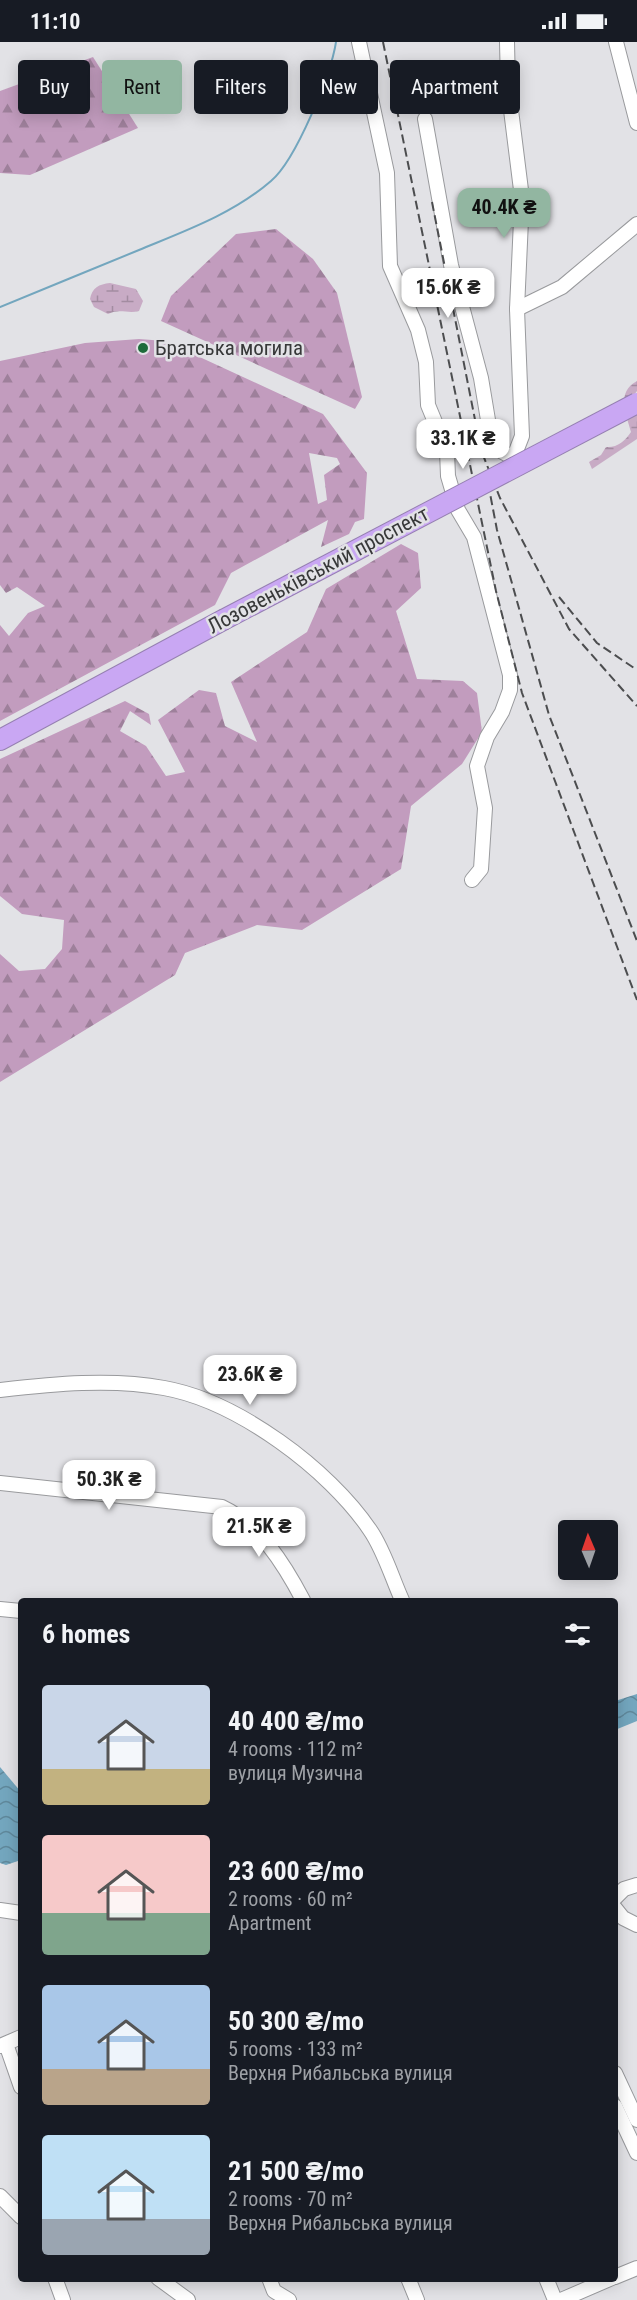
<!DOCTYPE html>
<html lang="en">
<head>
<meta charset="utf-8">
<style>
  body { margin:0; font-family:"Roboto Condensed",sans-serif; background:#20242c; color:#f1f3f6; height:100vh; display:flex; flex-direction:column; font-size:22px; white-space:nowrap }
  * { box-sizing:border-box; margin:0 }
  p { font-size:20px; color:#9ea1a6 }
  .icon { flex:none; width:33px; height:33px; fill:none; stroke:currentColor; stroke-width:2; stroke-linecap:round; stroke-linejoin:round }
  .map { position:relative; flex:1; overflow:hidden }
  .drawer { position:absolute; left:18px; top:1556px; width:600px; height:684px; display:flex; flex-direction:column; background:#171b24; border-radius:6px; box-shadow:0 3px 15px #0003 }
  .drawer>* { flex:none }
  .guide { position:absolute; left:18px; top:18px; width:602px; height:54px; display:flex; gap:12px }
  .needle { width:39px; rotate:358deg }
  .buttons { position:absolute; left:558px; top:1478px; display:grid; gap:12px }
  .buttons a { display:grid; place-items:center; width:60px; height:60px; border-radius:6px; background:#171b24; box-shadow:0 3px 15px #0003; font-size:30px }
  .price { position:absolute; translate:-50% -51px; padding:0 14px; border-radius:12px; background:#fff; color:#222; font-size:20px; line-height:39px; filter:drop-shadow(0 2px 3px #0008) }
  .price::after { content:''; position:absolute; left:50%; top:36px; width:18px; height:14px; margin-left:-9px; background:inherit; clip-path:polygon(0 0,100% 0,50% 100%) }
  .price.on { background:#92b6a1; color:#111 }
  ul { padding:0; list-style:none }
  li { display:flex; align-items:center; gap:18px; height:150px; padding:0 24px }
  li span { display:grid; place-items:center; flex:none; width:168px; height:120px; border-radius:6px; color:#555 }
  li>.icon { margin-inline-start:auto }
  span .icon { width:72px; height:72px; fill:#fffc; stroke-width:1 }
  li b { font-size:26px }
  h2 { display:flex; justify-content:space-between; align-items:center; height:72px; padding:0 24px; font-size:26px }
  .tag { padding:0 21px; border-radius:6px; background:#171b24; box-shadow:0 3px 15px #0003; font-size:21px; line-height:54px }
  .tag.on { background:#92b6a1; color:#111 }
  .status { display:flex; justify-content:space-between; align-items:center; height:42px; padding:0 30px; background:#171b24; direction:ltr }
  .status svg { height:16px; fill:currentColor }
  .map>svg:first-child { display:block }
</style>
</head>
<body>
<div class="status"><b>11:10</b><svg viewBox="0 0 49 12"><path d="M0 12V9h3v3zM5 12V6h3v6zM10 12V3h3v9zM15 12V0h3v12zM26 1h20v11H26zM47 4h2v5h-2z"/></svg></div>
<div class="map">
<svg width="637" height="2258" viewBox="0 0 637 2258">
  <defs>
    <pattern id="forest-firs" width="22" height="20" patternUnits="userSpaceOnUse" patternTransform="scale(1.5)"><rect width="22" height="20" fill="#c29cbe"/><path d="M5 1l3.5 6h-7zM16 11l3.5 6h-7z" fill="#9e809b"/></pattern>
    <pattern id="wetland-marsh" width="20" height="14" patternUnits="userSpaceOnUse" patternTransform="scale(1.5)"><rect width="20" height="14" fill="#c8abc5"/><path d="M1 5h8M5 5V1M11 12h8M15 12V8" fill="none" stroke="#a38ca1"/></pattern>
    <pattern id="water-waves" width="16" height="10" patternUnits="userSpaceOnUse" patternTransform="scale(1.5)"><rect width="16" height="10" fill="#73a6be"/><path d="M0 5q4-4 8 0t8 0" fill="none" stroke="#5f889b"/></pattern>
  </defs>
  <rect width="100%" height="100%" fill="#e2e2e6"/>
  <g fill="url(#forest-firs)" fill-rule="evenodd">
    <path d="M93,15l45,71 -108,47 -30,-2v-82z"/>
    <path d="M276,187l37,30 24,34 25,104 -7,12 -194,-88 10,-25 65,-62z"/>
    <path d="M139,297l26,2 158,73 44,59 -3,46 -9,3 -6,12 -28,13 7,-27 -97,53 -16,32 -215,116v-96l9,11 19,-23 17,-7 -28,-19 -11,6 -6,-8v-224l85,-18zM309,411l28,5 3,6 -16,11 3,25 -9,4z"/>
    <path d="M401,502l17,9 3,35 -25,23 21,68 46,2 14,12 5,39 -20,32 -51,42 -10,63 -99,61 -45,-5 -72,28 -10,22 -175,107v-128l19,17 26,-2 17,-20 2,-29 -42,-6 -22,-18v-137l125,-58 24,13 2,11 -21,-14 -10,20 26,15 20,30 19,-4 -27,-52 41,-30 17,3 9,33 32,16 -26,-60 76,-50 19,-43z"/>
  </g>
  <g fill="url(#wetland-marsh)">
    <path d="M110,241l26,6 7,12 -4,10c-12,3 -19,-3 -31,3l-14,-7 -4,-8c2,-11 9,-15 20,-16z"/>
    <path d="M637,339v10l-6,8 6,17v23l-45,30 -3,-7 12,-7 5,-8c11,1 19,-6 25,-15 -5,-19 -15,-40 6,-51z"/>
  </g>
  <g fill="url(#water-waves)">
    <path d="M637,1652v27l-22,9v-29z"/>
    <path d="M0,1725l21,25v68l-15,5 -6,-2z"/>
  </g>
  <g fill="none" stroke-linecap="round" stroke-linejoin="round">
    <path stroke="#73a6be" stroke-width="2" d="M0,265c46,-19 93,-38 139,-57 46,-19 94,-36 132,-69 25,-21 60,-107 65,-139"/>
    <g stroke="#999a9d" stroke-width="16">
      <g id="minor">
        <path d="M359,0l28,131 3,93 28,64 8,32 2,43 19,46 1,25 10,34 16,27 36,138v15l-8,22 -15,25 -10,29 8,42 -4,61 -9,11"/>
        <path d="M616,0l21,81"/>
        <path d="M425,77l26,146 30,113 9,54 9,18 11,6 5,-2 7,-18 -5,-127 5,-111 -14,-112 -1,-44"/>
        <path d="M517,267l45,-22 75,-63"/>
        <path d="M0,1348c53,-6 111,-12 164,-2 73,13 165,81 206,142 14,20 22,48 32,70"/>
        <path d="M0,1441l222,24c38,18 62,57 81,93"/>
        <path d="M0,1567l21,2"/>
        <path d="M615,1856l9,-9 13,-4"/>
        <path d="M615,1866l8,10 14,7"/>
        <path d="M0,1868l21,3"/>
        <path d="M6,2002l15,43"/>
        <path d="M0,2004l21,-9"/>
        <path d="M615,2031l22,47"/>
        <path d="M615,2064l22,47"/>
        <path d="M0,2154l21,21"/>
        <path d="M615,2235l22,-9"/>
        <path d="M55,2236l8,22"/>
        <path d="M158,2236l30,22"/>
        <path d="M269,2236l5,13 15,9"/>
        <path d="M408,2236l9,22"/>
        <path d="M546,2236l9,22"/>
        <path d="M561,2258l51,-22"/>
      </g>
    </g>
    <g stroke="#9680b2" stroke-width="22">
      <path id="highway" d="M0,698l223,-120"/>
    </g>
    <use href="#minor" stroke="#fff" stroke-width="14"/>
    <use href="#highway" stroke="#c9a7f3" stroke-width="20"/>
    <g stroke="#4c4d4f" stroke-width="2" stroke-dasharray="9 4.5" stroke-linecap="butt">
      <path d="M383,0l113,549 26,102 115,307"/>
      <path d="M432,160l49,248 19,48 69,131 68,77"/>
      <path d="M488,441l9,47 52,185 88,226"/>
      <path d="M559,555l38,46 40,27"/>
    </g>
    <g stroke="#9680b2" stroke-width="22" stroke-linecap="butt">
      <path id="highway-bridge" d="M223,578l414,-217"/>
    </g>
    <use href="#highway-bridge" stroke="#c9a7f3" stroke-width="20"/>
  </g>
  <circle fill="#1d6b3a" stroke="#e2e2e6" stroke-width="2" cx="143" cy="306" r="6"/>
  <g text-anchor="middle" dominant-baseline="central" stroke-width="5" stroke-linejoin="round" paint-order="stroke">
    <g font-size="21" fill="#373839" stroke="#e2e2e6" text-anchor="start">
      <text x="155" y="306">Братська могила</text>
    </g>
    <g font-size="21" fill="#373839" stroke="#e2e2e6">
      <text transform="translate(318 528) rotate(-28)">Лозовеньківський проспект</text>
    </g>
  </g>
</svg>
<div class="buttons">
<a><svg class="needle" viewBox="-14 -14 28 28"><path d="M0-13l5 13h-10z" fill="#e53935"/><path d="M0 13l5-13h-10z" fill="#9ea1a6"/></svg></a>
</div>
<b class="price on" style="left:504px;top:197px">40.4K ₴</b>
<b class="price" style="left:448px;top:277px">15.6K ₴</b>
<b class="price" style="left:463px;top:428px">33.1K ₴</b>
<b class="price" style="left:250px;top:1364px">23.6K ₴</b>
<b class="price" style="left:109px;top:1469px">50.3K ₴</b>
<b class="price" style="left:259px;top:1516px">21.5K ₴</b>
<div class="guide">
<a class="tag">Buy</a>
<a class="tag on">Rent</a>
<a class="tag">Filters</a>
<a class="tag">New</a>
<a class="tag">Apartment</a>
</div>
<section class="drawer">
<h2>6 homes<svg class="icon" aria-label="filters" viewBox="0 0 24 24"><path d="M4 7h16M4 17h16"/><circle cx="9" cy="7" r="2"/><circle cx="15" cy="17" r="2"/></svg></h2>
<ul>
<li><span style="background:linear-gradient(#c9d6e8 70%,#c2b280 0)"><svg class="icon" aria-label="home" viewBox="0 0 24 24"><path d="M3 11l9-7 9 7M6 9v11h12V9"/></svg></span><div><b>40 400 ₴/mo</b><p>4 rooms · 112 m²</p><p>вулиця Музична</p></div></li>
<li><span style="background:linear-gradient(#f6c9c9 65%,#7fa58c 0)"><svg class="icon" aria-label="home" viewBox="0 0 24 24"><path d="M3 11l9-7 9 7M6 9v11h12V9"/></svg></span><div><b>23 600 ₴/mo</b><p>2 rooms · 60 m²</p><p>Apartment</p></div></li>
<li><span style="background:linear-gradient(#a9c7e8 70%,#b9a48a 0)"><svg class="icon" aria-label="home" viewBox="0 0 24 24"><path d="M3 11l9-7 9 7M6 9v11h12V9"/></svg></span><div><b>50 300 ₴/mo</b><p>5 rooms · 133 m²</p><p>Верхня Рибальська вулиця</p></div></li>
<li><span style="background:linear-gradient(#bfe0f5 70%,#9aa5b1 0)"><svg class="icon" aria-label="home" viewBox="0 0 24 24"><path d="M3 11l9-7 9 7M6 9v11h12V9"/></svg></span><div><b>21 500 ₴/mo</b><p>2 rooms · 70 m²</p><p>Верхня Рибальська вулиця</p></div></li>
</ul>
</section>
</div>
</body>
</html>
